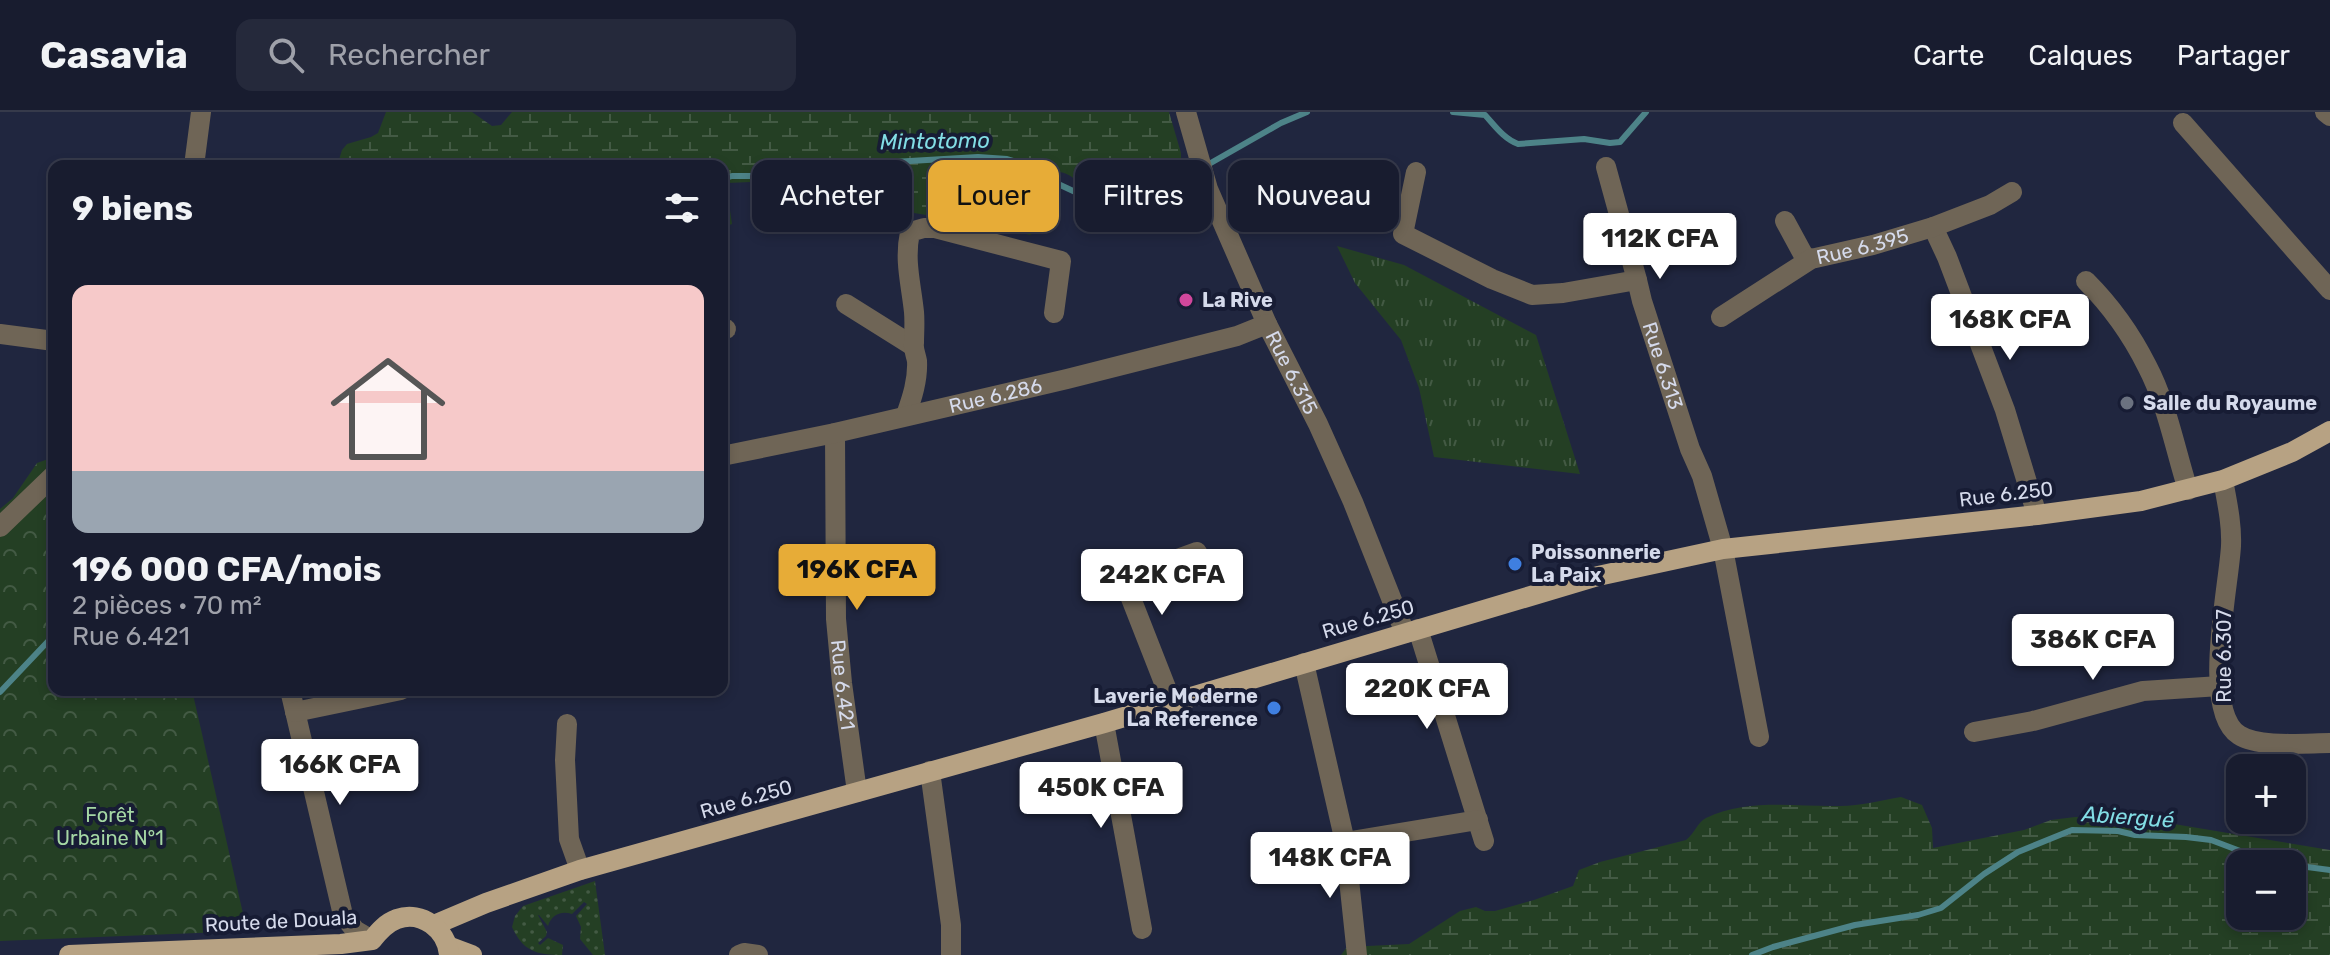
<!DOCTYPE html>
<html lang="fr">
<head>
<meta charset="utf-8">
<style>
  body { margin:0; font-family:Rubik,sans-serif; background:#25293b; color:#f1f3f6; height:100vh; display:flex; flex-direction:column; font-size:30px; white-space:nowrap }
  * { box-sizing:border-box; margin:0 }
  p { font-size:26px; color:#9fa1aa }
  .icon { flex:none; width:44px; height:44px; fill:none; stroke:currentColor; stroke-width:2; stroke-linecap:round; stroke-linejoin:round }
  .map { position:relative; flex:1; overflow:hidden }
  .drawer { position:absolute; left:48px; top:48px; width:680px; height:536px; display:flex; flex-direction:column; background:#181c2f; border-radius:16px; box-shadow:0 4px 12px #0003,0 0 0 2px #363a4b }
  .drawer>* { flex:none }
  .banner { position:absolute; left:752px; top:48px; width:760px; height:72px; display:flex; gap:16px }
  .buttons { position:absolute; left:2226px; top:642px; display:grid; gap:16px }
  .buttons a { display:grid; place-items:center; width:80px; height:80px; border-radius:16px; background:#181c2f; box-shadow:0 4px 12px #0003,0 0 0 2px #363a4b; font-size:40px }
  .price { position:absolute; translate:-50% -68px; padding:0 18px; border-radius:8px; background:#fff; color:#222; font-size:26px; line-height:52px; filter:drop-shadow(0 2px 4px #0008) }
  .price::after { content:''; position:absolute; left:50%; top:48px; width:24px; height:18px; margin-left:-12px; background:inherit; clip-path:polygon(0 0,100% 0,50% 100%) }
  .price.current { background:#e7ac37; color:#111 }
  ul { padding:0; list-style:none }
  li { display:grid; align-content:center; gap:16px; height:424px; padding:0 24px }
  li+li { border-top:2px solid #363a4b }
  li span { display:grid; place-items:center; height:248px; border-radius:16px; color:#555 }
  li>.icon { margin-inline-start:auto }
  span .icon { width:144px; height:144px; fill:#fffc; stroke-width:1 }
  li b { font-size:34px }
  h2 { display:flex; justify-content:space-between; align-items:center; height:96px; padding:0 24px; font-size:34px }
  .pill { padding:0 28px; border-radius:16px; background:#181c2f; box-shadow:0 4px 12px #0003,0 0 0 2px #363a4b; font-size:28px; line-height:72px }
  .pill.current { background:#e7ac37; color:#111 }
  header { display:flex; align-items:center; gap:48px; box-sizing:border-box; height:112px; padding:0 40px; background:#181c2f; border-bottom:2px solid #363a4b }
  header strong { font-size:38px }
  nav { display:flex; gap:44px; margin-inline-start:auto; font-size:28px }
  .search { width:560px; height:72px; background:#25293b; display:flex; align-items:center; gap:20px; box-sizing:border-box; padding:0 28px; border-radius:16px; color:#9fa1aa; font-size:30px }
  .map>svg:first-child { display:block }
</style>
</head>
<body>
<header>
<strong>Casavia</strong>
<div class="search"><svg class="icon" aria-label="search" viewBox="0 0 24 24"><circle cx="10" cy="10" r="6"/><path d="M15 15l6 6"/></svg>Rechercher</div>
<nav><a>Carte</a><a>Calques</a><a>Partager</a></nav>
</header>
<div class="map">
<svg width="2330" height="843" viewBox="0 0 2330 843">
  <defs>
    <pattern id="grass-tufts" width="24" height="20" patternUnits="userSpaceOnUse" patternTransform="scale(2)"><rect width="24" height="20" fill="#243f24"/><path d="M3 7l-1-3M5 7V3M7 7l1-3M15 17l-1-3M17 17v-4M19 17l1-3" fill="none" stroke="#435a44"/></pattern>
    <pattern id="forest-crowns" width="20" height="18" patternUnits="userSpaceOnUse" patternTransform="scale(2)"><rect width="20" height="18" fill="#243f24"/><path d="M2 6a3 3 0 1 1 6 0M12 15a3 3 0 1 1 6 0" fill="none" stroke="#435a44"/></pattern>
    <pattern id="wetland-marsh" width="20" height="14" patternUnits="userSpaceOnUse" patternTransform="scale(2)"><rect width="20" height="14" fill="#243f24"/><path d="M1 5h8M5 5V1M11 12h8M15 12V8" fill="none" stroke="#435a44"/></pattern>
    <pattern id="garden-dots" width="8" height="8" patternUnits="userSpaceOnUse" patternTransform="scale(2)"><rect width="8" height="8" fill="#243f24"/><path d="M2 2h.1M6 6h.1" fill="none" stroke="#435a44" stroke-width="1.8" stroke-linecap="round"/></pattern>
  </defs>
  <rect width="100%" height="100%" fill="#20263f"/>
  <path fill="url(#grass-tufts)" d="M1337,134l67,19 132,70 44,139 -146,-17 -15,-69 -18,-48 -46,-57z"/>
  <path fill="url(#forest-crowns)" d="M54,345v233h138l55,241 -247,10v-432l13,-11 24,-35z"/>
  <g fill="url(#wetland-marsh)" fill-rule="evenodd">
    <path d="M386,0h86l20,14 9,-1 11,-13h657l12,41v21l-62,22c-9,0 -18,-1 -27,-5 -13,-6 -21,-20 -36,-19l-6,7 2,21 -7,25 -15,10 -36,-9 -80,-13c-9,2 -16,6 -24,8 -31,6 -61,9 -91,13l-26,-53 -47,2 6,41 -10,4v-62h-385l5,-16 5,-6 24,-7 7,-4z"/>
    <path d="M1901,685l21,8 10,23 1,20 91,-18 27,-10 24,-3 51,-1 204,34v105h-989l6,-8 62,-3 51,-33 16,-4 9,4h10l39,-11 39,-14 6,-16 21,-8 86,-22c9,-7 11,-17 20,-22 42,-20 90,-11 134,-12 20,0 42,-6 61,-9zM2240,752h52v52h-52z"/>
  </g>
  <path fill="url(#garden-dots)" d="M595,769l10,74h-12l-13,-16 1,-12 -5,-11 11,-12 -3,-2 -12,12c-11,-4 -21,1 -24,12l-9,-11h-1l9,17 -1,4 -8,7 2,2 8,-7 15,7 -1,10c-26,0 -39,-4 -50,-28l3,-11 8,-10z"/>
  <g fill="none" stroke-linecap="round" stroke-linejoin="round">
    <g stroke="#4d8388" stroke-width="6">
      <path d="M1453,0l32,3c10,11 19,24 33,29l66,-5 26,4 10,-1 26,-30"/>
      <path d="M722,67l10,-3h59l49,-15 53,1 85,-5 29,2 25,8 24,16 60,28 93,-47 72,-41 26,-11"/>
      <path d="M0,580l54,-57"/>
      <path d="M2292,753l38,5"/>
      <path d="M1752,843l21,-8 82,-22 63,-10 23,-7 43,-34 34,-22 54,-22 46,1 17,4 51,2 25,3 45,17 30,7"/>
    </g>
    <g stroke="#6f6556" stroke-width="20">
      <path id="s1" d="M1186,0l22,77 59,135 51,100 35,78 52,131"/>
      <path d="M2325,0l5,4"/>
      <path d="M2183,11l147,167"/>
      <path d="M194,54l7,-54"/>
      <path d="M1606,55l31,113"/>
      <path id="s2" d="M1416,60l-13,62 89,45 40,16 31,-2 74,-13 5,21 48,148 12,27 21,73 36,188"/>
      <path d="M1785,109l19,35 7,3"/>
      <path d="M1933,115l14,30 58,153 32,105"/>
      <path d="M2086,169c25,25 45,53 61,85 20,38 28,83 41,124"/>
      <path d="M846,192l67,42"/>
      <path id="s3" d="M1721,205l90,-58 62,-14 60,-18 57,-22 22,-13"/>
      <path d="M722,218l4,-1"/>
      <path d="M0,222l54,7"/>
      <path d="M906,303c6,-17 12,-35 11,-54 -1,-6 -4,-12 -3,-18 0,-11 1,-20 0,-31 -3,-29 -10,-51 -4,-80l14,-4h11l126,33 -7,52"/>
      <path id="s4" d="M835,321l1,186 6,64 15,109"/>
      <path id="s5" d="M722,344l113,-23 232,-54 170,-43 30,-12"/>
      <path d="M2223,368c4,22 9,44 8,66 -2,40 -30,165 8,189 20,13 67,8 91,8"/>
      <path d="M0,415l54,-52"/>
      <path d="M1418,517l66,212"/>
      <path d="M1304,551l41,179 12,113"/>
      <path d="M290,578l53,225 12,15 17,10"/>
      <path d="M1172,591l-47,-120 17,-11 55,-20"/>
      <path d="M295,600l106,-22"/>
      <path d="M1104,611l38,206"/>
      <path d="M567,612l-2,36 4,79 11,31"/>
      <path d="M1974,620l59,-11 110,-30 77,-5"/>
      <path d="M930,659l21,154v30"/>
      <path d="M1345,730l133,-22"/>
      <path d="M739,843l5,-2 14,2"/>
    </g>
    <g stroke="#b7a283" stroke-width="20">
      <path d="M434,813l52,-22 94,-33 524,-147 494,-147 125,-27 314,-34 104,-14 82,-21 69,-28 38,-21"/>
      <path d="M448,834l24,9"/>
      <path d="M69,843l272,-11 31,-4c7,-9 14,-17 25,-21 25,-9 50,11 52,36"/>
    </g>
  </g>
  <circle fill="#d1479c" stroke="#171c34" stroke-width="3" cx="1186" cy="188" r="8"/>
  <circle fill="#6b7280" stroke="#171c34" stroke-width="3" cx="2127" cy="291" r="8"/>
  <g fill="#3f7fe0" stroke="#171c34" stroke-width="3">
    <circle cx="1515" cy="452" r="8"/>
    <circle cx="1274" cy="596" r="8"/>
  </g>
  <g text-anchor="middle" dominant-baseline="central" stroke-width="8" stroke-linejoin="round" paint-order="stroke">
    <g font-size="20" fill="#d5daeb" stroke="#171c34">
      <text stroke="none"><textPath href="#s3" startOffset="160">Rue 6.395</textPath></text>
      <text stroke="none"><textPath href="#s2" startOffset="402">Rue 6.313</textPath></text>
      <text stroke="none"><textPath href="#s1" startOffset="282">Rue 6.315</textPath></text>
      <text stroke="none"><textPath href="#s5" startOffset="280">Rue 6.286</textPath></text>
      <text transform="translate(2006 382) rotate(-7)">Rue 6.250</text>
      <text transform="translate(1368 507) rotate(-16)">Rue 6.250</text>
      <text transform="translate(2224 544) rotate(-90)">Rue 6.307</text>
      <text stroke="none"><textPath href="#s4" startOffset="252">Rue 6.421</textPath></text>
      <text transform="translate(746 687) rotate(-16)">Rue 6.250</text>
      <text transform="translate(281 809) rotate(-3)">Route de Douala</text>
    </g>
    <g font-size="20" font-weight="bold" fill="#d5daeb" stroke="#171c34" text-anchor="start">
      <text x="1202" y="188">La Rive</text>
      <text x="2143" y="291">Salle du Royaume</text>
      <text x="1531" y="440">Poissonnerie<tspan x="1531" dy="23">La Paix</tspan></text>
      <text x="1258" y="584" text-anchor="end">Laverie Moderne<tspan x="1258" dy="23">La Reference</tspan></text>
    </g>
    <g font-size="20" fill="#a5d7a4" stroke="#171c34">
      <text x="110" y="703">Forêt<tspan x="110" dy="23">Urbaine N°1</tspan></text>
    </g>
    <g font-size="22" font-style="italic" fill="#82dde5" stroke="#171c34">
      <text transform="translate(935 29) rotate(-1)">Mintotomo</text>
      <text transform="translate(2128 705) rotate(4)">Abiergué</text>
    </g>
  </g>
</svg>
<div class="buttons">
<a>+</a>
<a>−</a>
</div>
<b class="price" style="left:1660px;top:169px">112K CFA</b>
<b class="price" style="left:2010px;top:250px">168K CFA</b>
<b class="price current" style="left:857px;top:500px">196K CFA</b>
<b class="price" style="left:1162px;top:505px">242K CFA</b>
<b class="price" style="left:2093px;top:570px">386K CFA</b>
<b class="price" style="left:1427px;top:619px">220K CFA</b>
<b class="price" style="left:340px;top:695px">166K CFA</b>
<b class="price" style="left:1101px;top:718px">450K CFA</b>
<b class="price" style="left:1330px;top:788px">148K CFA</b>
<div class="banner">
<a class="pill">Acheter</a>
<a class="pill current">Louer</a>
<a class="pill">Filtres</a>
<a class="pill">Nouveau</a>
</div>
<section class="drawer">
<h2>9 biens<svg class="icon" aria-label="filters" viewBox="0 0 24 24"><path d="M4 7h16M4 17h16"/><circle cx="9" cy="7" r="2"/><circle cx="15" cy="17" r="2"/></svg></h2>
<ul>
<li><span style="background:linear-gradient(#f6c9c9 75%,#9aa5b1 0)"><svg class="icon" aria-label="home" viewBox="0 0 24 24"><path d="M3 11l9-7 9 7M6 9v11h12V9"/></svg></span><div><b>196 000 CFA/mois</b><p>2 pièces · 70 m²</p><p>Rue 6.421</p></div></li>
</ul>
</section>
</div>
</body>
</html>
